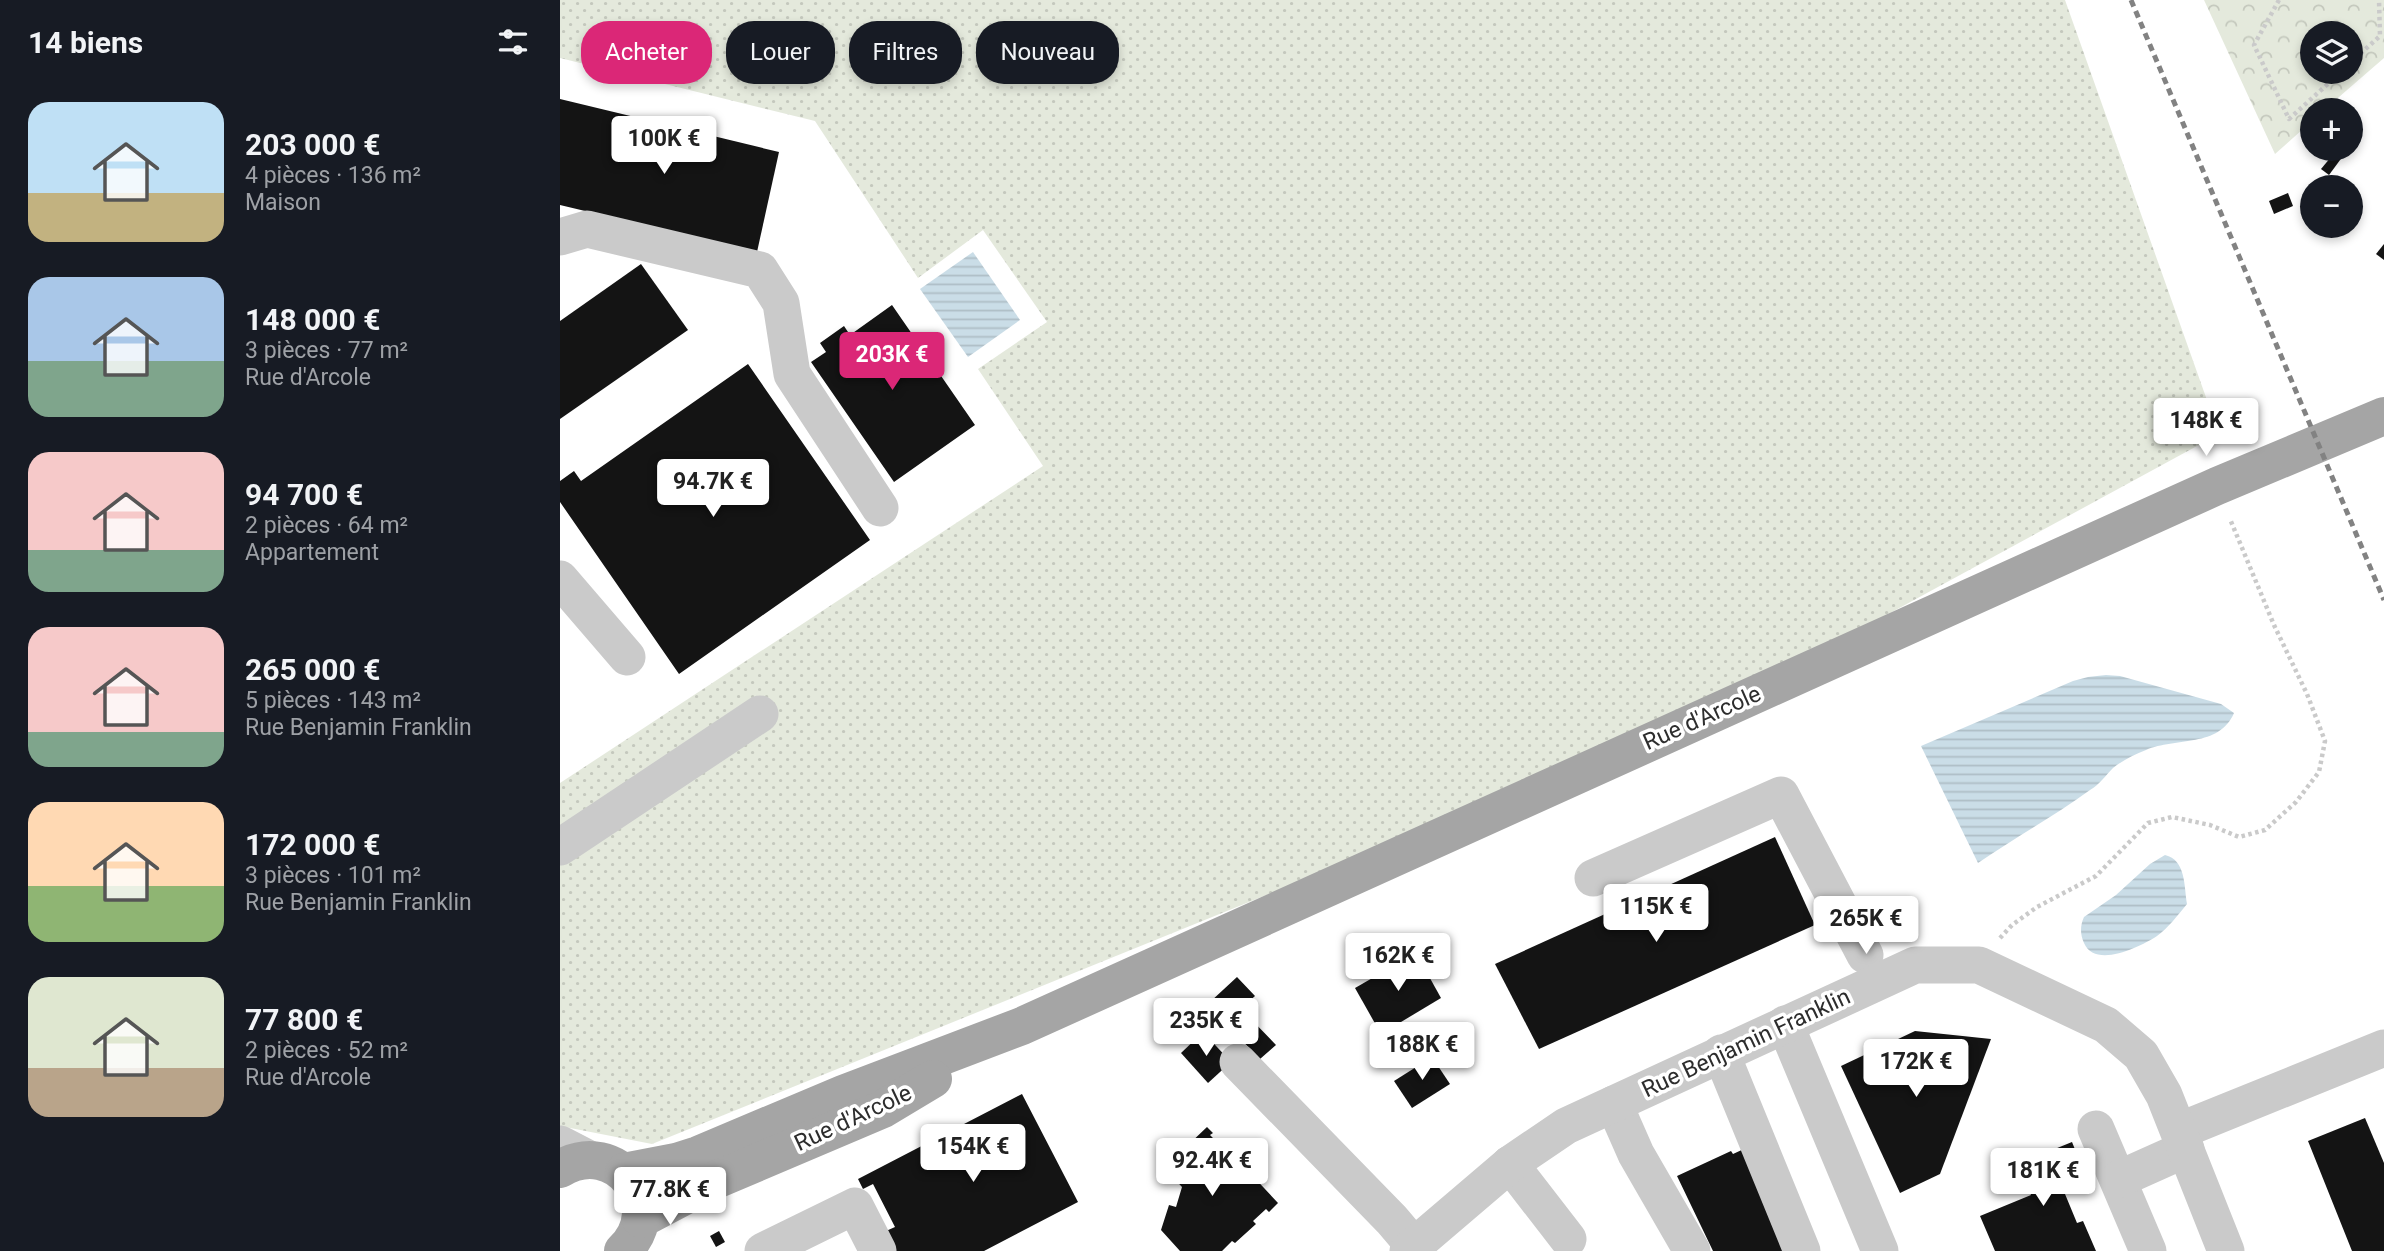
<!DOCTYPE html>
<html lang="fr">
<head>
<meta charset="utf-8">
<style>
  body { margin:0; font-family:Roboto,sans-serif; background:#20242c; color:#f1f3f6; height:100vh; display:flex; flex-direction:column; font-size:26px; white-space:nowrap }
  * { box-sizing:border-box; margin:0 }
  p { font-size:23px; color:#9ea1a6 }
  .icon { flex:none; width:38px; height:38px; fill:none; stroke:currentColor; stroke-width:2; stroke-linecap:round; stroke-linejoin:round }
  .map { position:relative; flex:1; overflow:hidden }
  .side { display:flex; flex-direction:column; background:#171b24; width:560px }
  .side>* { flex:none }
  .banner { position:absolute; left:21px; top:21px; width:665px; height:63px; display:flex; gap:14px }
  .tools { position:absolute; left:1740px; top:21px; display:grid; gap:14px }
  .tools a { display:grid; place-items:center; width:63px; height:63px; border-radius:50%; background:#171b24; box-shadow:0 4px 10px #0003; font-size:35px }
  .price { position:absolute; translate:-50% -60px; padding:0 16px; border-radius:7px; background:#fff; color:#222; font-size:23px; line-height:46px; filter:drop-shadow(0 2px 4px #0008) }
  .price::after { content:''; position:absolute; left:50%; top:42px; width:21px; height:16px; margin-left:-10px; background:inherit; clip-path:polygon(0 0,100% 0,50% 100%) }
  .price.selected { background:#db2777; color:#fff }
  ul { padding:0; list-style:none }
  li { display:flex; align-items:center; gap:21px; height:175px; padding:0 28px }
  li span { display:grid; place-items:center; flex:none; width:196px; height:140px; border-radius:21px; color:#555 }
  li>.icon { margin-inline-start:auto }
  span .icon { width:84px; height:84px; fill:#fffc; stroke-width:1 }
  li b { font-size:30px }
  h2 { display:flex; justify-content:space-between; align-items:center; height:84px; padding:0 28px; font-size:30px }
  .chip { padding:0 24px; border-radius:28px; background:#171b24; box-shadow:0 4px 10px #0003; font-size:24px; line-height:63px }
  .chip.selected { background:#db2777; color:#fff }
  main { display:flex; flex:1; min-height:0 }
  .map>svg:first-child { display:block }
</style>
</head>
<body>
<main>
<section class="side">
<h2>14 biens<svg class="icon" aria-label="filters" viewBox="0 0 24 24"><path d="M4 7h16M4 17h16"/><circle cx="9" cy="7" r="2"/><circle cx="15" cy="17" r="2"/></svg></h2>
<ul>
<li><span style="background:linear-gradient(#bfe0f5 65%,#c2b280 0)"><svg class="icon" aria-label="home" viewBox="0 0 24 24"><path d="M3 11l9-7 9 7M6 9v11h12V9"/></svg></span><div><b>203 000 €</b><p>4 pièces · 136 m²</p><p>Maison</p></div></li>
<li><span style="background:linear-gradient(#a9c7e8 60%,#7fa58c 0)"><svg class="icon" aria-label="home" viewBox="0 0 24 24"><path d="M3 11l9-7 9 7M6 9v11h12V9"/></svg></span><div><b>148 000 €</b><p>3 pièces · 77 m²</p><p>Rue d'Arcole</p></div></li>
<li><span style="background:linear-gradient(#f6c9c9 70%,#7fa58c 0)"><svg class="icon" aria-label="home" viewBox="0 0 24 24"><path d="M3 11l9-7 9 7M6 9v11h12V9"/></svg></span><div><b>94 700 €</b><p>2 pièces · 64 m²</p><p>Appartement</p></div></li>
<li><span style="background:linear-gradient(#f6c9c9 75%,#7fa58c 0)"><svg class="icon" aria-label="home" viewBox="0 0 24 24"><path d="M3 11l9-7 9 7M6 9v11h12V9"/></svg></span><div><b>265 000 €</b><p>5 pièces · 143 m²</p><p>Rue Benjamin Franklin</p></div></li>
<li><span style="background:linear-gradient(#ffd9b3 60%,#8fb573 0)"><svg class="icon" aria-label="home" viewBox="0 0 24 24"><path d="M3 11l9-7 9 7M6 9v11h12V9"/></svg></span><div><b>172 000 €</b><p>3 pièces · 101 m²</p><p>Rue Benjamin Franklin</p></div></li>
<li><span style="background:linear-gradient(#dfe7d0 65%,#b9a48a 0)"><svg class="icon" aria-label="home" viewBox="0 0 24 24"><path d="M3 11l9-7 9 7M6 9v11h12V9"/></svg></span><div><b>77 800 €</b><p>2 pièces · 52 m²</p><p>Rue d'Arcole</p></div></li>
</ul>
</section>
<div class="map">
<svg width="1824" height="1251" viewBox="0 0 1824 1251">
  <defs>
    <pattern id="grass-dots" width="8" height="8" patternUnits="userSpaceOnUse" patternTransform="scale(1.75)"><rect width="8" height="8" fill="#e4e9dc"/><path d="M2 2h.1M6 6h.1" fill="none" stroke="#c4c8bd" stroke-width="1.8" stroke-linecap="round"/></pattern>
    <pattern id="forest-crowns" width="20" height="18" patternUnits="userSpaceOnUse" patternTransform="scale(1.75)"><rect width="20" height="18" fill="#e4e9dc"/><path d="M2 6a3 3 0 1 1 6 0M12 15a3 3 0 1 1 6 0" fill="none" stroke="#c4c8bd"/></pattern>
    <pattern id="water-rules" width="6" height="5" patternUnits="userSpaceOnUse" patternTransform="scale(1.75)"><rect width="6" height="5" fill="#cadde7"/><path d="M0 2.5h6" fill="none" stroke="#aebec6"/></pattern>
  </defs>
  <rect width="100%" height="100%" fill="#fff"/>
  <path fill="url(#grass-dots)" d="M0,0h1505l154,434 -540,294 -1027,416 -92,-18v-343l483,-317 -65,-97 69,-47 -64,-92 -65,48 -103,-157 -255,-63z"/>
  <path fill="url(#forest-crowns)" fill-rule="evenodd" d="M1644,0h180v58l-60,52h-12v11l-37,33zM1752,33h38v39h-38z"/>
  <g fill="url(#water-rules)">
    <path d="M413,252l47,68 -52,37 -48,-68z"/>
    <path d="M1546,675l14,1 101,28 13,9c-15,35 -58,24 -88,37 -12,5 -23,10 -33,18 -8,8 -13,16 -23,22 -36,26 -75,48 -112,73l-57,-117 152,-65 15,-4z"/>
    <path d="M1605,855c21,5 19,31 22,49 -9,11 -19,24 -30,32 -17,11 -62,33 -73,7 -4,-9 -4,-17 0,-26l32,-22 34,-31z"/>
  </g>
  <g fill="#141414">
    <path d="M0,99l219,53 -22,100 -197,-47z"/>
    <path d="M1776,151l7,5 -14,19 -8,-6z"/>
    <path d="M1728,193l5,13 -19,8 -5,-13z"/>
    <path d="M1824,244v16l-8,-6z"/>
    <path d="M81,264l47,66 -128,89v-98z"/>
    <path d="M332,305l83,120 -81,57 -83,-120 15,-10 -6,-9 24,-17 6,9z"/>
    <path d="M188,364l122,176 -191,134 -119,-172v-21l14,-10 7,10z"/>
    <path d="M1215,837l40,88 -276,124 -44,-85z"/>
    <path d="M856,953l25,45 -60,36 -26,-46z"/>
    <path d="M677,977l18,19 -19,17 6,7 5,-5 29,30 -16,14 -38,-39 -12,-18z"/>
    <path d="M1355,1031l76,8 -51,135 -40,19 -59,-127z"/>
    <path d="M643,1032l28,30 -23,21 -27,-30z"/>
    <path d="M872,1057l18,27 -38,24 -18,-27z"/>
    <path d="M462,1094l56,108 -94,49h-88l-10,-20 9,-4 -22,-43 -10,5 -5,-10z"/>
    <path d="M1805,1118l19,45v88h-32l-44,-110z"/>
    <path d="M647,1127l6,6 -3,2 11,11 2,-2 14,15 -2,2 12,13 2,-2 29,31 -9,9 -3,-3 -13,12 3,3 -21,19 -3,-2 -10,10h-42l-19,-21 8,-25 7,2 6,-20 -18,-19z"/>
    <path d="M1512,1142l17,42 -24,10 12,29 6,-2 13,30h-101l-15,-35 51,-21 -13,-31z"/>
    <path d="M1186,1148l42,103h-75l-36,-75 54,-25 2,3z"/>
    <path d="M159,1231l6,11 -9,5 -6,-11z"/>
  </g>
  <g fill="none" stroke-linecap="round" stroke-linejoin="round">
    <g stroke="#cacaca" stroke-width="4.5" stroke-dasharray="3.5 3.5" stroke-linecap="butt">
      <path d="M1719,0l-25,45 35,74 52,-47"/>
      <path d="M1790,63l30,-27 -1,-36"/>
      <path d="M1440,938l12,-13 25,-18 59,-31 52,-53 24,-6 38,8 29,12 26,-7 31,-28 23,-30 6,-31 -18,-47 -33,-69 -44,-106"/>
    </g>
    <g stroke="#cacaca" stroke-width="37">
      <path d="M0,237l27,-8 173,41 21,33 11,71 88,134"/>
      <path d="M0,579l67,78"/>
      <path d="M0,847l200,-133"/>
      <path d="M1033,878l188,-83 84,160"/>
      <path d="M1225,1024l95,227"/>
      <path d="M1161,1053l81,198"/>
      <path d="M678,1062l154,158 22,26"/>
      <path d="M1054,1104l22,50 56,97"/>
      <path d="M1536,1129l52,122"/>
      <path d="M1619,1131l205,-83"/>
      <path d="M0,1144l29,15"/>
      <path d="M950,1164l58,75"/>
      <path d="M1559,1179l67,-30"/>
      <path d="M203,1251l92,-45 23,45"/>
      <path d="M848,1251l102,-87 56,-38 349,-161h64l127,60 35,30 23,40 62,156"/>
    </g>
    <g stroke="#a5a5a5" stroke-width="38">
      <path d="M0,1169c56,-34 110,37 63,82"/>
      <path d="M64,1172l52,-10 22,-7 145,-61 179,-68 1195,-540 167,-70"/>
      <path d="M81,1219l70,-37 172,-73 50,-30"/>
    </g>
    <path stroke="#828282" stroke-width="5" stroke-dasharray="7 5" stroke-linecap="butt" d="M1571,0l253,600"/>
  </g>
  <g text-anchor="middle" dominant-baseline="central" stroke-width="7" stroke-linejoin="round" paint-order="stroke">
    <g font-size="23" fill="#2d2d2d" stroke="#fff">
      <text transform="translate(1142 718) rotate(-24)">Rue d'Arcole</text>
      <text transform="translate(1186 1043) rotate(-25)">Rue Benjamin Franklin</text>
      <text transform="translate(293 1118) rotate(-25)">Rue d'Arcole</text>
    </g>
  </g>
</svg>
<div class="tools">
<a><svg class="icon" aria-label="layers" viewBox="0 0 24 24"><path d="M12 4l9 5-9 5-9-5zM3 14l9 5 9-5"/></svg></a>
<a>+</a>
<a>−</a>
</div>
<b class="price" style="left:104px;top:176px">100K €</b>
<b class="price selected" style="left:332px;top:392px">203K €</b>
<b class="price" style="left:1646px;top:458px">148K €</b>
<b class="price" style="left:153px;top:519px">94.7K €</b>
<b class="price" style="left:1096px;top:944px">115K €</b>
<b class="price" style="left:1306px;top:956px">265K €</b>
<b class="price" style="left:838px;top:993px">162K €</b>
<b class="price" style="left:646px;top:1058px">235K €</b>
<b class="price" style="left:862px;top:1082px">188K €</b>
<b class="price" style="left:1356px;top:1099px">172K €</b>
<b class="price" style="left:413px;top:1184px">154K €</b>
<b class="price" style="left:652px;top:1198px">92.4K €</b>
<b class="price" style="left:1483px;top:1208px">181K €</b>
<b class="price" style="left:110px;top:1227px">77.8K €</b>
<div class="banner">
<a class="chip selected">Acheter</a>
<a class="chip">Louer</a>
<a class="chip">Filtres</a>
<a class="chip">Nouveau</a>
</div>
</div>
</main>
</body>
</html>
